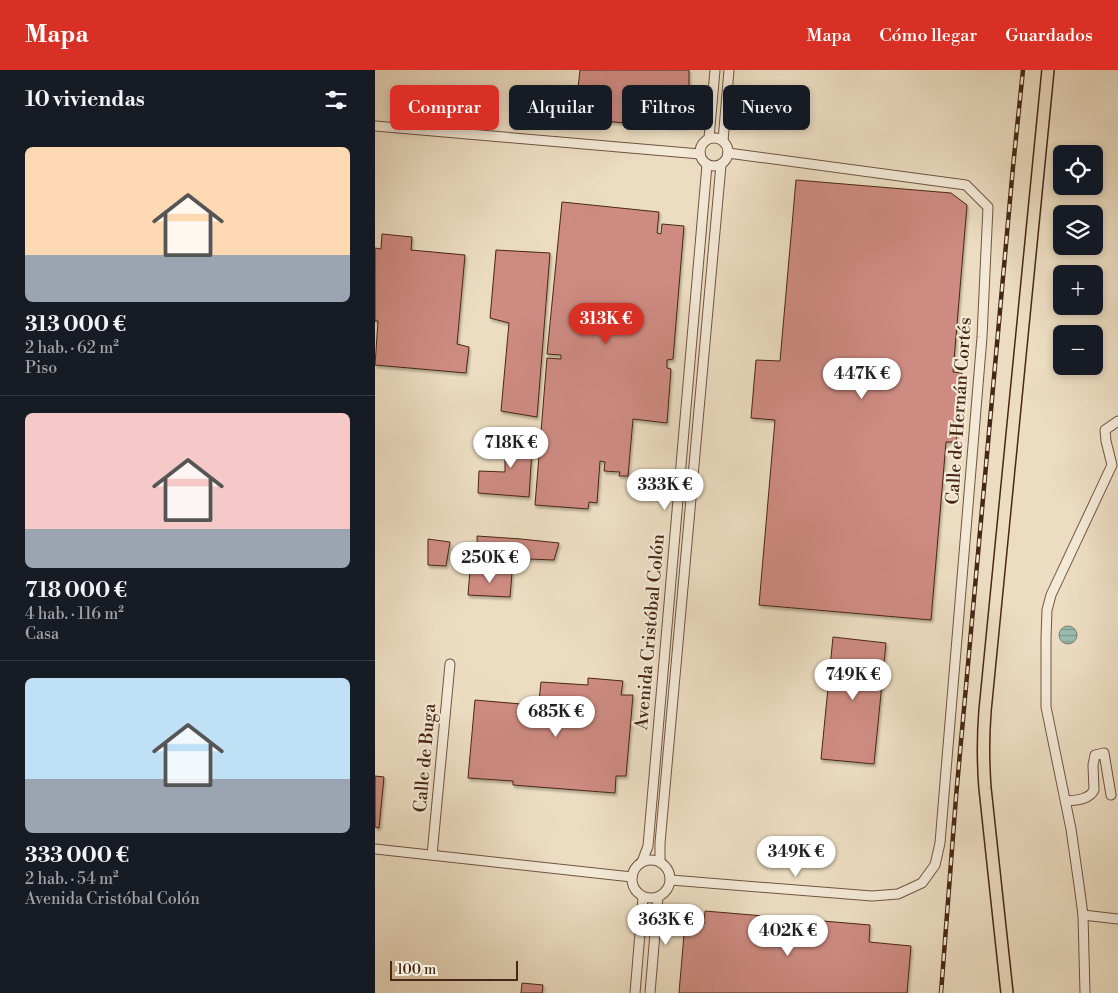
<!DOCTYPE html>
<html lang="es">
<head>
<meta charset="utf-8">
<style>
  body { margin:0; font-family:"Libre Bodoni",serif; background:#242831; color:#f1f3f6; height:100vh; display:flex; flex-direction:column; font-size:19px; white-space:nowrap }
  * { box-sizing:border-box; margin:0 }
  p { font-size:16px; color:#9ea1a6 }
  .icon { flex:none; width:28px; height:28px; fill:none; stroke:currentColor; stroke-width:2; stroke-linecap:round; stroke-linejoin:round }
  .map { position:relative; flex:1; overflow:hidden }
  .side { display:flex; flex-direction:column; background:#171b24; width:375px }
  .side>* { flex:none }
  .top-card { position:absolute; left:15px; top:15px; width:475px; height:45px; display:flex; gap:10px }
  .tools { position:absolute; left:678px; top:75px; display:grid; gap:10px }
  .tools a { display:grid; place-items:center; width:50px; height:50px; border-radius:8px; background:#171b24; box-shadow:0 2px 8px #0003; font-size:25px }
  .scale { position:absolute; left:15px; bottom:12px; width:128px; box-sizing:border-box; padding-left:5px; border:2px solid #482714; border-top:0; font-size:14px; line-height:18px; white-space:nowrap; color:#482714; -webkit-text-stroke:4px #f3e9d7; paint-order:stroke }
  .price { position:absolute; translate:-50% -42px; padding:0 11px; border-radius:18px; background:#fff; color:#222; font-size:16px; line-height:32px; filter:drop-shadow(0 1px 2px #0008) }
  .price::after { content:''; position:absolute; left:50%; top:30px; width:15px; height:11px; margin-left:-8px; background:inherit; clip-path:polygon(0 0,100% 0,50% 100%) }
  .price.active { background:#d93025; color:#fff }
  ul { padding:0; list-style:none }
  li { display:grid; align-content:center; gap:10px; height:265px; padding:0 25px }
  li+li { border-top:1px solid #363941 }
  li span { display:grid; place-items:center; height:155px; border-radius:8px; color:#555 }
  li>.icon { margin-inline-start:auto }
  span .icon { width:90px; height:90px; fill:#fffc; stroke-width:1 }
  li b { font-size:21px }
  h2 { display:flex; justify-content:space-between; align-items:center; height:60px; padding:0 25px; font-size:21px }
  .pill { padding:0 18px; border-radius:8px; background:#171b24; box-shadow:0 2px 8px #0003; font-size:18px; line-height:45px }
  .pill.active { background:#d93025; color:#fff }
  header { display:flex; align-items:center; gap:30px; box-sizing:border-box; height:70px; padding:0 25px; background:#d93025; color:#fff }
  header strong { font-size:24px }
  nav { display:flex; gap:28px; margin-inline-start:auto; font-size:18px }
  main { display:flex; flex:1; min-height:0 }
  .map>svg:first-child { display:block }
</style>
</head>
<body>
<header>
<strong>Mapa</strong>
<nav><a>Mapa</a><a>Cómo llegar</a><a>Guardados</a></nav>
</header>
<main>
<section class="side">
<h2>10 viviendas<svg class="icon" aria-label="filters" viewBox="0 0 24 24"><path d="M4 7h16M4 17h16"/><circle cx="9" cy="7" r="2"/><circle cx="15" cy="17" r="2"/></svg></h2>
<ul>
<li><span style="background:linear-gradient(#ffd9b3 70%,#9aa5b1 0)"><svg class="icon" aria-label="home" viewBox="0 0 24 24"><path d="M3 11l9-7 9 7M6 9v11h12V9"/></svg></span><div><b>313 000 €</b><p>2 hab. · 62 m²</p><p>Piso</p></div></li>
<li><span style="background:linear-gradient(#f6c9c9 75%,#9aa5b1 0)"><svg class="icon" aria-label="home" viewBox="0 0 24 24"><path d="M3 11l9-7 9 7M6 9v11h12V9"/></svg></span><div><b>718 000 €</b><p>4 hab. · 116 m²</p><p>Casa</p></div></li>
<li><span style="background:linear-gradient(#bfe0f5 65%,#9aa5b1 0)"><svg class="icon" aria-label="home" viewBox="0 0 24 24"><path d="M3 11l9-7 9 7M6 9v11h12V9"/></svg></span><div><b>333 000 €</b><p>2 hab. · 54 m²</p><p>Avenida Cristóbal Colón</p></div></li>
</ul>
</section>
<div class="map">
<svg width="743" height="923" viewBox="0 0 743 923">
  <defs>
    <pattern id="water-rules" width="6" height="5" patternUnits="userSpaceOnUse" patternTransform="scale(1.25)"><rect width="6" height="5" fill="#99bcaf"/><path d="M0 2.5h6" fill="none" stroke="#7f998d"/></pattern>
    <filter id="shadow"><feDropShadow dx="1.5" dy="2.5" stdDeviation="1" flood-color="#0004"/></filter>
  </defs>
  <rect width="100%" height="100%" fill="#ecddc2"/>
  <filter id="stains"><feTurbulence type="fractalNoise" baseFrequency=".004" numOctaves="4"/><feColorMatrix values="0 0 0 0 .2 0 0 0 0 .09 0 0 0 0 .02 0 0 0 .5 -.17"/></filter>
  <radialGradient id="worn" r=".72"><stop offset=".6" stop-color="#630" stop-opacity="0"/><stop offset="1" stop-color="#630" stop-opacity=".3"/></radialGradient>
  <circle fill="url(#water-rules)" stroke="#798071" cx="693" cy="565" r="9"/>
  <g fill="#ce8b82" stroke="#482714" filter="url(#shadow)">
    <path d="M205,0h109v29l-6,28 -123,-9 -1,-29 19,-1z"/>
    <path d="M421,110l155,13 16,12 -14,167 9,1 -6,69h-10l-15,178 -172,-15 16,-185 -24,-2 5,-58 24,1z"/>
    <path d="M187,132l97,10 -2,21 4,1 1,-10 22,2 -11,133 -6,1v8l4,1 -4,54 -34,-4 -5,57h-9l1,-4 -16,-1 1,-9 -5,-1 -3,42 -8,-1 -1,7 -53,-4 12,-147 14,1v-4l-14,-1z"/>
    <path d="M7,164l30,3 -1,13 54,5 -8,89 12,3 -3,26 -91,-8 3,-44h-3v-73l6,1z"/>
    <path d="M121,180l54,3 -13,164 -36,-6 8,-88 -19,-5z"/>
    <path d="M130,361l28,3 -4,63 -51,-4 1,-22 26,1z"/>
    <path d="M102,466l44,3 38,4 -5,17 -50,-2 1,5 -27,-3z"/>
    <path d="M53,469l22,3 -4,24 -18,-1z"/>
    <path d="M95,500l42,3 -2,24 -42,-2z"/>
    <path d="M458,567l53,6 -12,121 -53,-5z"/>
    <path d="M213,608l35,3 -2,14h12l-7,81h-10l-1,17 -102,-8v-4l-45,-3 7,-78 46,4v4l17,2 3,-28 47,3z"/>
    <path d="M0,706l9,1 -5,51 -4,-1z"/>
    <path d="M330,841l165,14 -1,17 42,4 -4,47h-228l6,-70 19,1z"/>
    <path d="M147,913l21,2 -1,8h-21z"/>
  </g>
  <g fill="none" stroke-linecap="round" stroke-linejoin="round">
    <g stroke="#715440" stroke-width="11">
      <g id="minor">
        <path d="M0,56l325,28"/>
        <circle cx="339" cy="82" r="14"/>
        <path d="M334,68l6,-68"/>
        <path d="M348,71l6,-71"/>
        <path d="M691,731c10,-1 23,-1 28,-11l-1,-25 2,-10 9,-2 7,42"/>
        <path d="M0,779l257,28"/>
        <path d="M57,785l18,-191"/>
        <circle cx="276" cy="809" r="19"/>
        <path d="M267,792l6,-16 59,-681"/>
        <path d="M285,792v-19l61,-678"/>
        <path d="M296,810l201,16 26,-2 24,-11 13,-18 5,-22 42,-506 6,-130 -22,-22 -238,-32"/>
        <path d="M708,845l35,4"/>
        <path d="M260,923l8,-96"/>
        <path d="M275,923l8,-96"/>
        <path d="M710,923l-2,-78 -4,-30 -8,-56 -25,-122v-69l1,-28 4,-15 61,-130 -6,-24 -1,-11 13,-9"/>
      </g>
    </g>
    <g stroke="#482714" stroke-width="14">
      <path id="major" d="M632,923l-22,-205c-2,-26 -2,-51 0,-77l63,-641"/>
    </g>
    <use href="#minor" stroke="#f3e9d7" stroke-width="9"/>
    <use href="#major" stroke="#ecddc2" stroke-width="11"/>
    <g stroke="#482714" stroke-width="4.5">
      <path id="rail" d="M566,923l15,-196 57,-630 10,-97"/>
    </g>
    <use href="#rail" stroke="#f3e9d7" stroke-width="2.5" stroke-dasharray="8" stroke-linecap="butt"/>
  </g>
  <g text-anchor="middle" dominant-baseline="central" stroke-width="4.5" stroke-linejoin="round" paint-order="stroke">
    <g font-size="18" fill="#482714" stroke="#f3e9d7">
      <text transform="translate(584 341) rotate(-86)">Calle de Hernán Cortés</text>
      <text transform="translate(275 562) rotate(-85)">Avenida Cristóbal Colón</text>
      <text transform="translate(50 688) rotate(-85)">Calle de Buga</text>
    </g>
  </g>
  <rect width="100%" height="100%" filter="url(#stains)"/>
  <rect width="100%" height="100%" fill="url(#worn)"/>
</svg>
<div class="tools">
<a><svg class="icon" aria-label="locate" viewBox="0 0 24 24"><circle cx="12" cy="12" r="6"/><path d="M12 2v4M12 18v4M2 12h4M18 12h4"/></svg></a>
<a><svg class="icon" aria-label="layers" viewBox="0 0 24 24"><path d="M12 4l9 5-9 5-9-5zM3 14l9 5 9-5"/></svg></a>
<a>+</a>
<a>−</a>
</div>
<div class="scale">100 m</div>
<b class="price active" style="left:231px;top:275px">313K €</b>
<b class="price" style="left:487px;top:330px">447K €</b>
<b class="price" style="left:136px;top:399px">718K €</b>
<b class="price" style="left:290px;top:441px">333K €</b>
<b class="price" style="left:115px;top:514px">250K €</b>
<b class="price" style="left:478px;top:631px">749K €</b>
<b class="price" style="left:181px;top:668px">685K €</b>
<b class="price" style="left:421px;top:808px">349K €</b>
<b class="price" style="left:291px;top:876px">363K €</b>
<b class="price" style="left:413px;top:887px">402K €</b>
<div class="top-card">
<a class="pill active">Comprar</a>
<a class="pill">Alquilar</a>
<a class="pill">Filtros</a>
<a class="pill">Nuevo</a>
</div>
</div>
</main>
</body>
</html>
